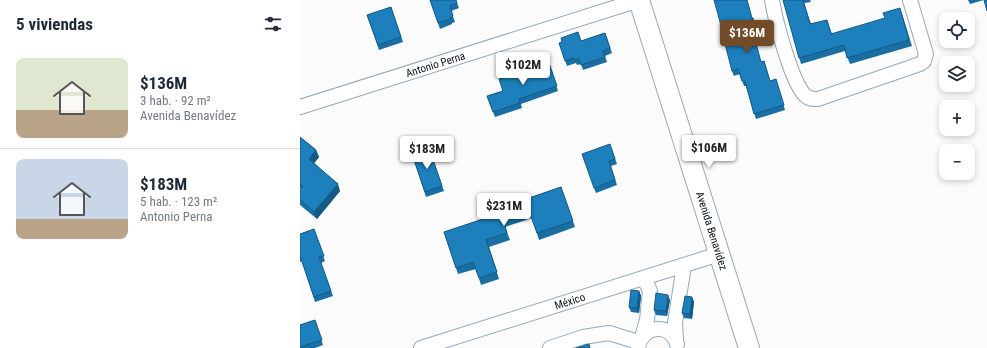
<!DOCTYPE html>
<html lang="es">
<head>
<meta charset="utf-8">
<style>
  body { margin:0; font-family:"Roboto Condensed",sans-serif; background:#f6f6f7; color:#1f2937; height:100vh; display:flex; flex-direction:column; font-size:15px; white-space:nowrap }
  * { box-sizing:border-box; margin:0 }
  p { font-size:13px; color:#747a83 }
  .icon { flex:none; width:22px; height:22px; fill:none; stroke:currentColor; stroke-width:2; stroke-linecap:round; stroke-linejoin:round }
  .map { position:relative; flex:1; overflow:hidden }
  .side { display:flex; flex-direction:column; background:#fff; width:300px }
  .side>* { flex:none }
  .tools { position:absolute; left:639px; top:12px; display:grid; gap:8px }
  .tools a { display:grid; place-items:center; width:36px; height:36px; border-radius:8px; background:#fff; box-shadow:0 2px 6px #0003; font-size:20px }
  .price { position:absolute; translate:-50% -34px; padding:0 9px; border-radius:4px; background:#fff; color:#222; font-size:13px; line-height:26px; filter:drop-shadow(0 1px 2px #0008) }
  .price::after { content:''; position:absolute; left:50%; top:24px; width:12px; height:9px; margin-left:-6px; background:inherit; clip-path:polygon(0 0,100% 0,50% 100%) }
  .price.selected { background:#724c28; color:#fff }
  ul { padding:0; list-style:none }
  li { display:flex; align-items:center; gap:12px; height:100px; padding:0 16px }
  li+li { border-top:1px solid #e0e1e3 }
  li span { display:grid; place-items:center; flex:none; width:112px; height:80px; border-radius:8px; color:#555 }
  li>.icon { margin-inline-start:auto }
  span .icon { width:48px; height:48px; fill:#fffc; stroke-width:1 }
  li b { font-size:17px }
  h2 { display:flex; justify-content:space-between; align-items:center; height:48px; padding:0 16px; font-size:17px }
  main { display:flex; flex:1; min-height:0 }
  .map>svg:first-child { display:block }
</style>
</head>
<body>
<main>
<section class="side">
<h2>5 viviendas<svg class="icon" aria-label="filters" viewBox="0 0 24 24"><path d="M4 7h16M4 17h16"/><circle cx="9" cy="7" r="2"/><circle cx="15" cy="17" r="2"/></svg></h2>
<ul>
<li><span style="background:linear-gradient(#dfe7d0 65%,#b9a48a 0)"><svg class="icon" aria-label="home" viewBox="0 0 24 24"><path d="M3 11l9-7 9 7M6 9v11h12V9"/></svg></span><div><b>$136M</b><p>3 hab. · 92 m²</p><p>Avenida Benavídez</p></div></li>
<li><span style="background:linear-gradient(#c9d6e8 75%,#b9a48a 0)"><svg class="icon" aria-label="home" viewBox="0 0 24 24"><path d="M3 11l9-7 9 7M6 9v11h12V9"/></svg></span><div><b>$183M</b><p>5 hab. · 123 m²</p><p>Antonio Perna</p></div></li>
</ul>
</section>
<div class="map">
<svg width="687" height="348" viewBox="0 0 687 348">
  <rect width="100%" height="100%" fill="#fbfbfb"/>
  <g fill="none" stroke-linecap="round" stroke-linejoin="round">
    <g stroke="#92a9bb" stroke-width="16">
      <g id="street">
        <path d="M472,0c3,19 20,85 34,96 3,3 7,3 12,3l102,-35 4,-3 2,-7 -16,-54"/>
        <path id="s1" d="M0,107l339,-107"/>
        <path d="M342,337l5,-17 3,-29 -6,-13"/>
        <path d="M376,340l-1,-17 9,-58"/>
        <path id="s2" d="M121,348l298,-94"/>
        <path d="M250,348l33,-11 26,-4 29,9"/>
        <path d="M338,348c3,-23 33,-26 39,-4"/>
      </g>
    </g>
    <g stroke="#92a9bb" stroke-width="22">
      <g id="secondary">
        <path id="s3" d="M339,0l110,348"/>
      </g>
    </g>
    <use href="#street" stroke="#fff" stroke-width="14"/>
    <use href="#secondary" stroke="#fff" stroke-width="20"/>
  </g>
  <g fill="#196ea3">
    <path d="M130,0h26l3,8 -8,3 4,11 -3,1v1l-12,5z"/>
    <path d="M483,0h27l1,2 -7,1 7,21 16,-4 5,14 70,-20 10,32 -62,18 -5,-13 -44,13z"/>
    <path d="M668,0h19h-3l-14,4z"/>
    <path d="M91,7l12,35 -24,8 -12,-35z"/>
    <path d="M452,18h1l2,5 5,17 -5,2 6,20 3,-1 6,20 6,-2 9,31 -29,9 -10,-33h-2l-4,-12 -6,2 -2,-5 -7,-31z"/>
    <path d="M305,33l7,20 -7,3 2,6 -24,8 -2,-6 -4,1 -1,-2 -9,3 -8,-23 22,-2z"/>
    <path d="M248,60l10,31 -37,13 1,4 -27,9 -8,-21 16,-5 28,-22z"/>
    <path d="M0,137l16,13 3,7 -5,6 26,28 -23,28 -17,-14v-15l1,-1 -1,-1z"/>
    <path d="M310,144l7,20 -6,2 6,19 -21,8 -2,-5z"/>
    <path d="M129,148l15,43 -18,6 -14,-43z"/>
    <path d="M261,187l14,40 -36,13 -7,-22 -27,9 5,13 -21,7 10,32 -18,6 -5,-16 -18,5 -14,-42 42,-14 17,-11z"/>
    <path d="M14,229l11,32 -4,2 12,33 -18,6 -13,-41 -2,1v-28z"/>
    <path d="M339,291l2,5 -2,17 -8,-1 -2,-5z"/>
    <path d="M392,297l2,5 -2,17 -8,-1 -2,-5z"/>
    <path d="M370,300l-3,16 -11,-1 -2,-5z"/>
    <path d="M15,320l8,25 -8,3h-15v-23z"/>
  </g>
  <g fill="#145a84">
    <path d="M16,150l3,7 -7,9 -3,-7z"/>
    <path d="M38,184l2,7 -23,28 -3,-7z"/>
    <path d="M339,291l2,5 -2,17 -2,-5z"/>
    <path d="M368,295l2,5 -3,16 -1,-5z"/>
    <path d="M392,297l2,5 -2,17 -2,-5z"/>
  </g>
  <g fill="#1d80bd" stroke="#145a84">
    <path d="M130,0h26l1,3 -7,3 3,10 -3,2 1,1 -13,4z"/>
    <path d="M414,0h33l5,18h1l5,17 -4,1 7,26 3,-1 6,20 6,-2 8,26 -30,9 -9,-33h-3l-4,-12 -6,2 -8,-31h1z"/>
    <path d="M483,0h20l7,24 17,-4 4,14 54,-16 -2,-5 17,-5 9,32 -62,18 -3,-13 -45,13z"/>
    <path d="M684,0h3v11z"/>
    <path d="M91,7l10,30 -23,8 -11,-30z"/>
    <path d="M278,32l3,9 24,-8 5,15 -7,3 2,6 -24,8 -2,-6 -4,1 -1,-2 -9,3 -6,-18 3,-1 -1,-4z"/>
    <path d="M248,60l9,26 -38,13 1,4 -27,9 -6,-16 16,-5 -4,-12 32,-10 -1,-3z"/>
    <path d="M0,137l16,13 -7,9 29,25 -24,28 -14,-12v-10l3,-4 -3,-2z"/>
    <path d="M310,144l5,15 -6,2 6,19 -21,8 -12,-34z"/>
    <path d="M129,148l13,38 -17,6 -13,-38z"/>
    <path d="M261,187l12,34 -36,12 -8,-22 -26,9 4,13 -21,7 11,32 -18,6 -6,-16 -17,6 -12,-36 42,-14 -5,-15 18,-7 4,11z"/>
    <path d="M14,229l10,27 -5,1 12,34 -17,6 -14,-41v-22z"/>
    <path d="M331,290l8,1 -2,17 -8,-1z"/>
    <path d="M356,293l12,2 -2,16 -12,-1z"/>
    <path d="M385,296l7,1 -2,17 -8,-1z"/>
    <path d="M15,320l7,20 -22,7v-22z"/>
    <path d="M289,344l1,4h-14z"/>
  </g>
  <g text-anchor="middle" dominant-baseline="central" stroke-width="4" stroke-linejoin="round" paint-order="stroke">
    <g font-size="11" fill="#091118" stroke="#fff">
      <text stroke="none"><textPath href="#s1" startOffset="142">Antonio Perna</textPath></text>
      <text stroke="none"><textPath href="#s3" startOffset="242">Avenida Benavídez</textPath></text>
      <text stroke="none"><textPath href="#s2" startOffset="156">México</textPath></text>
    </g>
  </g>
</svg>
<div class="tools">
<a><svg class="icon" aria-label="locate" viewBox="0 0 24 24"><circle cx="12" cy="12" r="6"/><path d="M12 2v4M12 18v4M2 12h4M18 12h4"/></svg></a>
<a><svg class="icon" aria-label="layers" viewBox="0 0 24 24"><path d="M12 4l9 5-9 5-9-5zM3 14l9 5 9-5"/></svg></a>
<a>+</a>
<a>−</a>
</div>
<b class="price selected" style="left:447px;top:54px">$136M</b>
<b class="price" style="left:223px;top:86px">$102M</b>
<b class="price" style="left:409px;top:169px">$106M</b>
<b class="price" style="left:127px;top:170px">$183M</b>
<b class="price" style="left:204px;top:227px">$231M</b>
</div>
</main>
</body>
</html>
